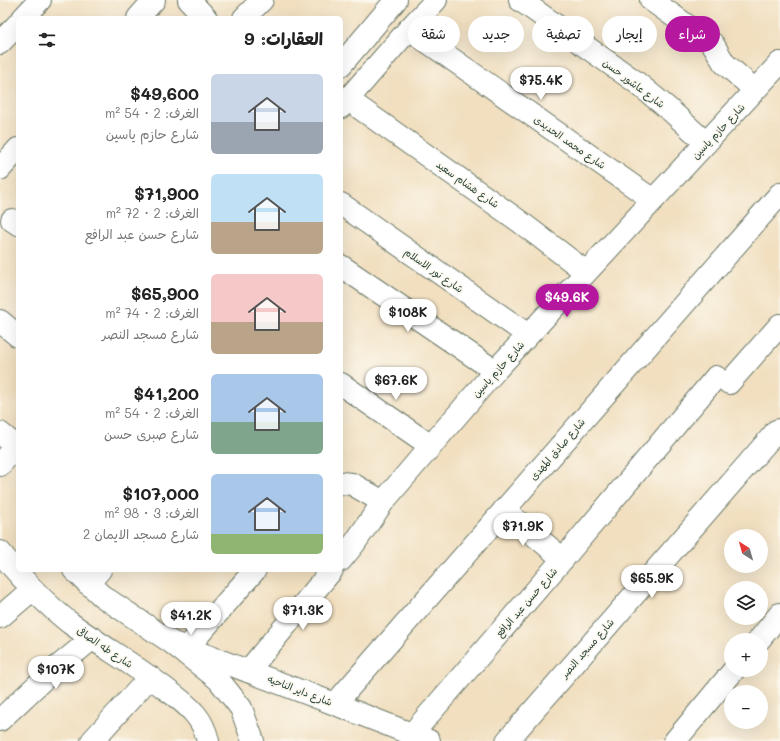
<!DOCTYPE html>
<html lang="ar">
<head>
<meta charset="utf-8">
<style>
  body { margin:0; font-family:Mali,"Playpen Sans Arabic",sans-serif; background:#f6f6f6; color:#222; direction:rtl; height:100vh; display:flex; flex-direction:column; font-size:15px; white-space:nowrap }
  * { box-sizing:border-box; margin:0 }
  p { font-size:13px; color:#767676 }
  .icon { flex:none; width:22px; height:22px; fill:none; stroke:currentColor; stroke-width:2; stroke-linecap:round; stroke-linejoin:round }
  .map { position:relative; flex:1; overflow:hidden; direction:ltr }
  .panel { position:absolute; left:16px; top:16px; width:327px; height:556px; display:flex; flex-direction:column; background:#fff; border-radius:6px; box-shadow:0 4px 16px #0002; direction:rtl }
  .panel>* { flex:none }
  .banner { position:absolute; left:355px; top:16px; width:365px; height:36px; direction:rtl; display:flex; gap:8px }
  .needle { width:26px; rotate:323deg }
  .controls { position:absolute; left:724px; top:529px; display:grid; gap:8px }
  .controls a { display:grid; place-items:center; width:44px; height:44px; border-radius:50%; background:#fff; box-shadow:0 4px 16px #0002; font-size:20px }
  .price { position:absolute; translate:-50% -34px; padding:0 9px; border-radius:14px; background:#fff; color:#222; font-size:13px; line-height:26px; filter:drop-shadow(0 1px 2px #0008) }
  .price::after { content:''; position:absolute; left:50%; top:24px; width:12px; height:9px; margin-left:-6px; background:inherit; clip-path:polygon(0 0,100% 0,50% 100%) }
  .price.on { background:#b5179e; color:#fff }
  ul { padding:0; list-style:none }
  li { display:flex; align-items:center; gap:12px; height:100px; padding:0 20px }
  li span { display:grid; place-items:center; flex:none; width:112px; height:80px; border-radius:6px; color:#555 }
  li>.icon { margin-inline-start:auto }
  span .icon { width:48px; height:48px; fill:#fffc; stroke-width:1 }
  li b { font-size:17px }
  h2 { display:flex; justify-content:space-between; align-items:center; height:48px; padding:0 20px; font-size:17px }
  .chip { padding:0 14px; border-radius:18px; background:#fff; box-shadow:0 4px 16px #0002; font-size:14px; line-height:36px }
  .chip.on { background:#b5179e; color:#fff }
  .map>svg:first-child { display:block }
</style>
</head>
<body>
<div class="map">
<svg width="780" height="741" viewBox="0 0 780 741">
  <rect width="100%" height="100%" fill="#fbf7ec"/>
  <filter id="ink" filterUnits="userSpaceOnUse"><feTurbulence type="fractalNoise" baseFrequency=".025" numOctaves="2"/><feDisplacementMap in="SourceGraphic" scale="8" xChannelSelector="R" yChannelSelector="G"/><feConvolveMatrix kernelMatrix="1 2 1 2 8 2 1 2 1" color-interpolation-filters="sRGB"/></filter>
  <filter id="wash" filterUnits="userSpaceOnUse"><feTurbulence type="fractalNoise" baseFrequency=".012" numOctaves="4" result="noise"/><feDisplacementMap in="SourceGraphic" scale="16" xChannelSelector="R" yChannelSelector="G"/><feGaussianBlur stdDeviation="0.9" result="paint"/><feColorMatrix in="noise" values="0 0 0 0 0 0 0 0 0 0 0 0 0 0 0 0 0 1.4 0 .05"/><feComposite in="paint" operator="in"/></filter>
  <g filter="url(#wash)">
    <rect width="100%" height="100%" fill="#f1dfc0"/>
  </g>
  <g filter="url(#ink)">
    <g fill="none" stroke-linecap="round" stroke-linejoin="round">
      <g stroke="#687665" stroke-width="24">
        <g id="minor">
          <path d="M189,0l17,18"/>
          <path d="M520,0l116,82 35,29 35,32"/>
          <path d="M651,0l62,44 11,19 31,27"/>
          <path d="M23,18l17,-18"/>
          <path d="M138,18l16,-18"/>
          <path d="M244,18l18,-18"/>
          <path d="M409,29l244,171"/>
          <path d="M0,43l18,-19"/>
          <path d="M347,99l172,122 67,51"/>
          <path d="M0,169l18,-20"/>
          <path d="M341,204l187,131"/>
          <path d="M12,220l6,4"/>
          <path d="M341,266l154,105"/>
          <path d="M0,321l18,15"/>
          <path d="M729,383l51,-58"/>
          <path d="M341,384l90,62"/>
          <path d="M0,433l16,13"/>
          <path d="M341,483l11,1 31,18"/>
          <path d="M504,510l59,49"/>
          <path d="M341,560l13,-16 29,-42 112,-131 285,-308"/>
          <path d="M88,584l12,-14"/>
          <path d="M0,617l32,-27"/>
          <path d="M759,640l21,-26"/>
          <path d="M176,644l159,60 94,37"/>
          <path d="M187,648l68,-78"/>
          <path d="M248,671l84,-101"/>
          <path d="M335,704l445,-510"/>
          <path d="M0,720l50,-47 43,-35"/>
          <path d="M412,734l151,-175 153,-182"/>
          <path d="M92,741l58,-64"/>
          <path d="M507,741l267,-307 2,-3 4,-1"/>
          <path d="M675,741l59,-71"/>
        </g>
      </g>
      <g stroke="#687665" stroke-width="24">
        <g id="tertiary">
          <path d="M341,65l55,-65"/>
          <path d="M341,107l68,-78 27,-29"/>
          <path d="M0,465l18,-21"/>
          <path d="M0,552c21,26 43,50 70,71 30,22 63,41 93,64 11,8 23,16 32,27 6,7 11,18 13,27"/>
          <path d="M74,570l28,26 69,46 47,37 23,29 12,33"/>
        </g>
      </g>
      <use href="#minor" stroke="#fff" stroke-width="22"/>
      <use href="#tertiary" stroke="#fff" stroke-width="22"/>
    </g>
  </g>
  <g text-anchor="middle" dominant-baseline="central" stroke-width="3" stroke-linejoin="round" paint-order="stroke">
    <g font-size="10" fill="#1f3d34" stroke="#fbf7ec">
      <text transform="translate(634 83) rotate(37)">شارع عاشور حسن</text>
      <text transform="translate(718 131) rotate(-47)">شارع حازم ياسين</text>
      <text transform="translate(570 142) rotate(35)">شارع محمد الحديدى</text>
      <text transform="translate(468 184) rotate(35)">شارع هشام سعيد</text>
      <text transform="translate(434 270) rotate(35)">شارع نور الاسلام</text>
      <text transform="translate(498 369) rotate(-48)">شارع حازم ياسين</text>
      <text transform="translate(557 449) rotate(-49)">شارع صادق المهدى</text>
      <text transform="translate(526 602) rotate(-49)">شارع حسن عبد الرافع</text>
      <text transform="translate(105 647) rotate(34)">شارع طه الصافى</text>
      <text transform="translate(587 648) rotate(-49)">شارع مسجد النصر</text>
      <text transform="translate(300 690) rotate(21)">شارع داير الناحيه</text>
    </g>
  </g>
</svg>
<div class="controls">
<a><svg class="needle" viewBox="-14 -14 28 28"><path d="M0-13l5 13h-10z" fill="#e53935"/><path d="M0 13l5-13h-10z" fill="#767676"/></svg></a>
<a><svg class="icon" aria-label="layers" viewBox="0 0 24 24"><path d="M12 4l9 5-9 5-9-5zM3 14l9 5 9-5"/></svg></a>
<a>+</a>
<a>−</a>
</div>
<b class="price" style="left:541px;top:101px">$75.4K</b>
<b class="price on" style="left:567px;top:318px">$49.6K</b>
<b class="price" style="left:408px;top:333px">$108K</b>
<b class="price" style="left:396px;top:401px">$67.6K</b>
<b class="price" style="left:523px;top:547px">$71.9K</b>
<b class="price" style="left:652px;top:599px">$65.9K</b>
<b class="price" style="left:303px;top:631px">$71.3K</b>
<b class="price" style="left:191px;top:636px">$41.2K</b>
<b class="price" style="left:56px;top:690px">$107K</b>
<div class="banner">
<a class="chip on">شراء</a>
<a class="chip">إيجار</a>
<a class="chip">تصفية</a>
<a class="chip">جديد</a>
<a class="chip">شقة</a>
</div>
<section class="panel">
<h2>العقارات: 9<svg class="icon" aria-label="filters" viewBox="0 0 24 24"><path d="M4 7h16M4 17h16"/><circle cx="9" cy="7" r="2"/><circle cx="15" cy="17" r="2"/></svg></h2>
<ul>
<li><span style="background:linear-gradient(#c9d6e8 60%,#9aa5b1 0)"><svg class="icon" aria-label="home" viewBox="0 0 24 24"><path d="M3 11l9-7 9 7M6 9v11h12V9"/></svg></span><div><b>$49,600</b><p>الغرف: 2 · 54 m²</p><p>شارع حازم ياسين</p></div></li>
<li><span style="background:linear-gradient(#bfe0f5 60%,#b9a48a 0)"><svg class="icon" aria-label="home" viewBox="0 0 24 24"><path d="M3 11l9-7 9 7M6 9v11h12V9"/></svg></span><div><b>$71,900</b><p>الغرف: 2 · 72 m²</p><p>شارع حسن عبد الرافع</p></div></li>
<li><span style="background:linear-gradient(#f6c9c9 60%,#b9a48a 0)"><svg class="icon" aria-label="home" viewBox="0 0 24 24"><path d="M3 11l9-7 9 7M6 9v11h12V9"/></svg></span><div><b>$65,900</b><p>الغرف: 2 · 74 m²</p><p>شارع مسجد النصر</p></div></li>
<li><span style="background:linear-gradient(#a9c7e8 60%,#7fa58c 0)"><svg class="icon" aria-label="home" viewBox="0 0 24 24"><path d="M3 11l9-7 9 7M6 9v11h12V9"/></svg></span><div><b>$41,200</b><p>الغرف: 2 · 54 m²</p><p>شارع صبرى حسن</p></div></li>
<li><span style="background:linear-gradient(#a9c7e8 75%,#8fb573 0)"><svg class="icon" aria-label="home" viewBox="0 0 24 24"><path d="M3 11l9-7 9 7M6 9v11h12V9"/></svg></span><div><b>$107,000</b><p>الغرف: 3 · 98 m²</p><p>شارع مسجد الايمان 2</p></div></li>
</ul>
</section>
</div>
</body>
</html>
